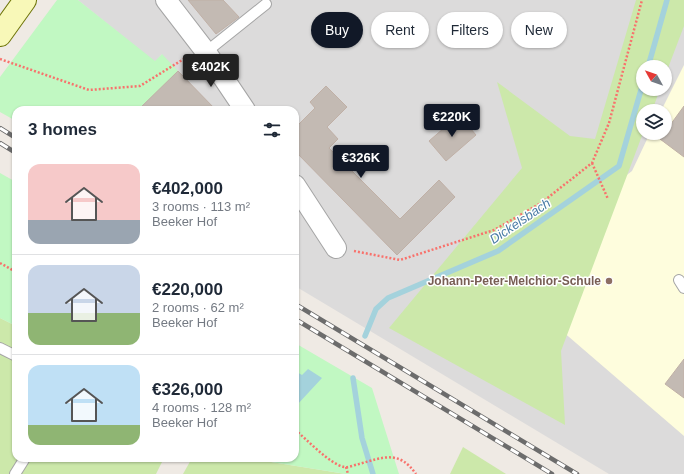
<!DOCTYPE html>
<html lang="en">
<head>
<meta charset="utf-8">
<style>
  body { margin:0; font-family:Arial,sans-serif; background:#f6f6f7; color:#1f2937; height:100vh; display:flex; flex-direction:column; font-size:15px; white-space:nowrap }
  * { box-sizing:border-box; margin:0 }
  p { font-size:13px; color:#747a83 }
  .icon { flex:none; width:22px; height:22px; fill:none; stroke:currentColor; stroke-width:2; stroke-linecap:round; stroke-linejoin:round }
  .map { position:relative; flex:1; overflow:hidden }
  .side { position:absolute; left:12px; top:106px; width:287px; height:356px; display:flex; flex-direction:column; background:#fff; border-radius:12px; box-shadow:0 1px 3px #0004 }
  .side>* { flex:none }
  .banner { position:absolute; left:311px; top:12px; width:313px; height:36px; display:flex; gap:8px }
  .needle { width:26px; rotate:310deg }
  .buttons { position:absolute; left:636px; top:60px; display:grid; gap:8px }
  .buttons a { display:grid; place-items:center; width:36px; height:36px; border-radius:50%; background:#fff; box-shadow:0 1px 3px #0004; font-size:20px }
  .price { position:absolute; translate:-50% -34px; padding:0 9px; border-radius:4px; background:#111827; color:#fff; font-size:13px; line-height:26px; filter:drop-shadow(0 1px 2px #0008) }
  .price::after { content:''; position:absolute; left:50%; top:24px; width:12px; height:9px; margin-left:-6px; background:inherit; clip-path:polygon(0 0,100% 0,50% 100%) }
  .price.on { background:#222; color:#fff }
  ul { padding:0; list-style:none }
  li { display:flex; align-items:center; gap:12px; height:100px; padding:0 16px }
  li+li { border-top:1px solid #e0e1e3 }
  li span { display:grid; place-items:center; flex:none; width:112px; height:80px; border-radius:12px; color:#555 }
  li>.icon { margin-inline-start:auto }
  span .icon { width:48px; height:48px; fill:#fffc; stroke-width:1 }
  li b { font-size:17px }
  h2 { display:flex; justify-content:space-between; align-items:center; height:48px; padding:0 16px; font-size:17px }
  .chip { padding:0 14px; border-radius:18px; background:#fff; box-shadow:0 1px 3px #0004; font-size:14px; line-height:36px }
  .chip.on { background:#111827; color:#fff }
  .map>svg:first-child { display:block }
</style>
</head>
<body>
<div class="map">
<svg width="684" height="474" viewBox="0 0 684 474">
  <rect width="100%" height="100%" fill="#efeae4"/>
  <path fill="#dcdbdb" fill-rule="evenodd" d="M78,0h606v474h-75l-314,-188v-176h-157l24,-56 -7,8zM643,67h22v22h-22zM643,111h22v22h-22z"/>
  <path fill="#fefddd" d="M684,65v371l-144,-124 -12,-62 104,-79 18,-38h15v-22h-4z"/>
  <g fill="#cce8aa">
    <path d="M636,0h48v26l-19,50v-9h-22v22h17l-8,22h-9v22l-82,218 4,74 -176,-97 133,-160 -25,-86 73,54 25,3z"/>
    <path d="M0,318l16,8v132h148l-8,16h-156z"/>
    <path d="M463,447l43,27h-56z"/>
    <path d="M192,458h55l99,16h-163z"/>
  </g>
  <g fill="#c1f8c2">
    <path d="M57,0h21l77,61 7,-7 16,17 -38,39h-124v11l-16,-9v-35z"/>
    <path d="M0,173l16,9v144l-16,-8z"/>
    <path d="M295,343l77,45 27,86h-53l-99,-16h48z"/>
  </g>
  <path fill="#a4d2dc" d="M308,369l14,9 -26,28 -1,-35 7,4z"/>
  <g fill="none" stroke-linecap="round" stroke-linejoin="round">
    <g stroke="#a4d2dc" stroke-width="5.5">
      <path d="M648,67l19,-67"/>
      <path d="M365,336l11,-27 12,-11 110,-47 121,-85 24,-83"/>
      <path d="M353,378l9,60 11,36"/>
    </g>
  </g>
  <g fill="#c3bab3" stroke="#c0b0a6">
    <path d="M188,0h35l16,17 -23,17z"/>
    <path d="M178,71l38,39h-78z"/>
    <path d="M326,86l21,21 -20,20 11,12 -9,9 71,71 39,-39 16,17 -58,58 -102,-104v-23l20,-20 -5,-6z"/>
    <path d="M684,106v51l-24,-18z"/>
    <path d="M459,115l17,20 -30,26 -17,-20z"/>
    <path d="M684,359v39l-19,-14z"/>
  </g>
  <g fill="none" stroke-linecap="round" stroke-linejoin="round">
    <g stroke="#a5a5a5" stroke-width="12">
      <g id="service">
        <path d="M206,52l60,-48"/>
        <path d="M679,280l5,8"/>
        <path d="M0,348l16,8"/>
        <path d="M15,474l10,-16"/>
      </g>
    </g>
    <g stroke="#a5a5a5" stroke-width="22">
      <g id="minor">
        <path d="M166,0l40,52 39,58"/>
        <path d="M295,185l41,63"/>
      </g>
    </g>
    <g stroke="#6d7306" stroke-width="24">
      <path id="secondary" d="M0,35l25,-35"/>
    </g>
    <g stroke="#f8726c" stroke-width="2.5" stroke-dasharray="2 2" stroke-linecap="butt">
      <path d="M0,59l89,31 51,-4 47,-29"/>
      <path d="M592,163l16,36"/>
      <path d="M354,251l46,9 94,-30 47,-27 51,-40 17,-40 33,-123"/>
      <path d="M0,263l16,9"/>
      <path d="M295,430c13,10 33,33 49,37 4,1 10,-2 15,-3 25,-7 40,-14 57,10"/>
      <path d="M346,467l2,7"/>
    </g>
    <use href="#service" stroke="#fff" stroke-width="10"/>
    <use href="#minor" stroke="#fff" stroke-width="20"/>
    <use href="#secondary" stroke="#f8f8b8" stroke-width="22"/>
    <g stroke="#6c6c6c" stroke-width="4.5">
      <g id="rail">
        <path d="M0,128l16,10"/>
        <path d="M0,143l16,10"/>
        <path d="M295,304l282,170"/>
        <path d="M295,319l257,155"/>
      </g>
    </g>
    <use href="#rail" stroke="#fff" stroke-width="3" stroke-dasharray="9" stroke-linecap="butt"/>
  </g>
  <circle fill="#8d6e63" stroke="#fff" stroke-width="1.5" cx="609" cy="281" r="4"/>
  <g text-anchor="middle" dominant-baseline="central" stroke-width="3" stroke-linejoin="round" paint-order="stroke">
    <g font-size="12" font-weight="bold" fill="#785e54" stroke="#fff" text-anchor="end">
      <text x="601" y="281">Johann-Peter-Melchior-Schule</text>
    </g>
    <g font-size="13" font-style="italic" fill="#487ba4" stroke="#fff">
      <text transform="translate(520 221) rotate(-34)">Dickelsbach</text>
    </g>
  </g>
</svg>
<div class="buttons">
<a><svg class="needle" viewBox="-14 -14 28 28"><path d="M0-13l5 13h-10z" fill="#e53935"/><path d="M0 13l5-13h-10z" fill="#747a83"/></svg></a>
<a><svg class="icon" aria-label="layers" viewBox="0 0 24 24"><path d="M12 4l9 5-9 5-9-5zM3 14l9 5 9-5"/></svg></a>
</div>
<b class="price on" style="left:211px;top:88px">€402K</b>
<b class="price" style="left:452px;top:138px">€220K</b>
<b class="price" style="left:361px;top:179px">€326K</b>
<div class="banner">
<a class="chip on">Buy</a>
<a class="chip">Rent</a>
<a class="chip">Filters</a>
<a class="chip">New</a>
</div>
<section class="side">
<h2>3 homes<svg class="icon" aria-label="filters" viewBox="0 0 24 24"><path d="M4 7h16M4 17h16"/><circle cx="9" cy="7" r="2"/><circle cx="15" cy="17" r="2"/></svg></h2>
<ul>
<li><span style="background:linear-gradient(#f6c9c9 70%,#9aa5b1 0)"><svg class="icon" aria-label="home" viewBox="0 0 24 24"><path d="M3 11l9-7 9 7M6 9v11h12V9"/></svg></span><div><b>€402,000</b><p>3 rooms · 113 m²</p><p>Beeker Hof</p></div></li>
<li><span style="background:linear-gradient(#c9d6e8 60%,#8fb573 0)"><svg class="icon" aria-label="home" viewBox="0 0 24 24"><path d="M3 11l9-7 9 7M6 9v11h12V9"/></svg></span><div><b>€220,000</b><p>2 rooms · 62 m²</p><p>Beeker Hof</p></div></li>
<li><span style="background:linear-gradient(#bfe0f5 75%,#8fb573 0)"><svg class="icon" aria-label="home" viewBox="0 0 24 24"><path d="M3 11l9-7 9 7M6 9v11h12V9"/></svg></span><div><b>€326,000</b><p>4 rooms · 128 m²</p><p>Beeker Hof</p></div></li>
</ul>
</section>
</div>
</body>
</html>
